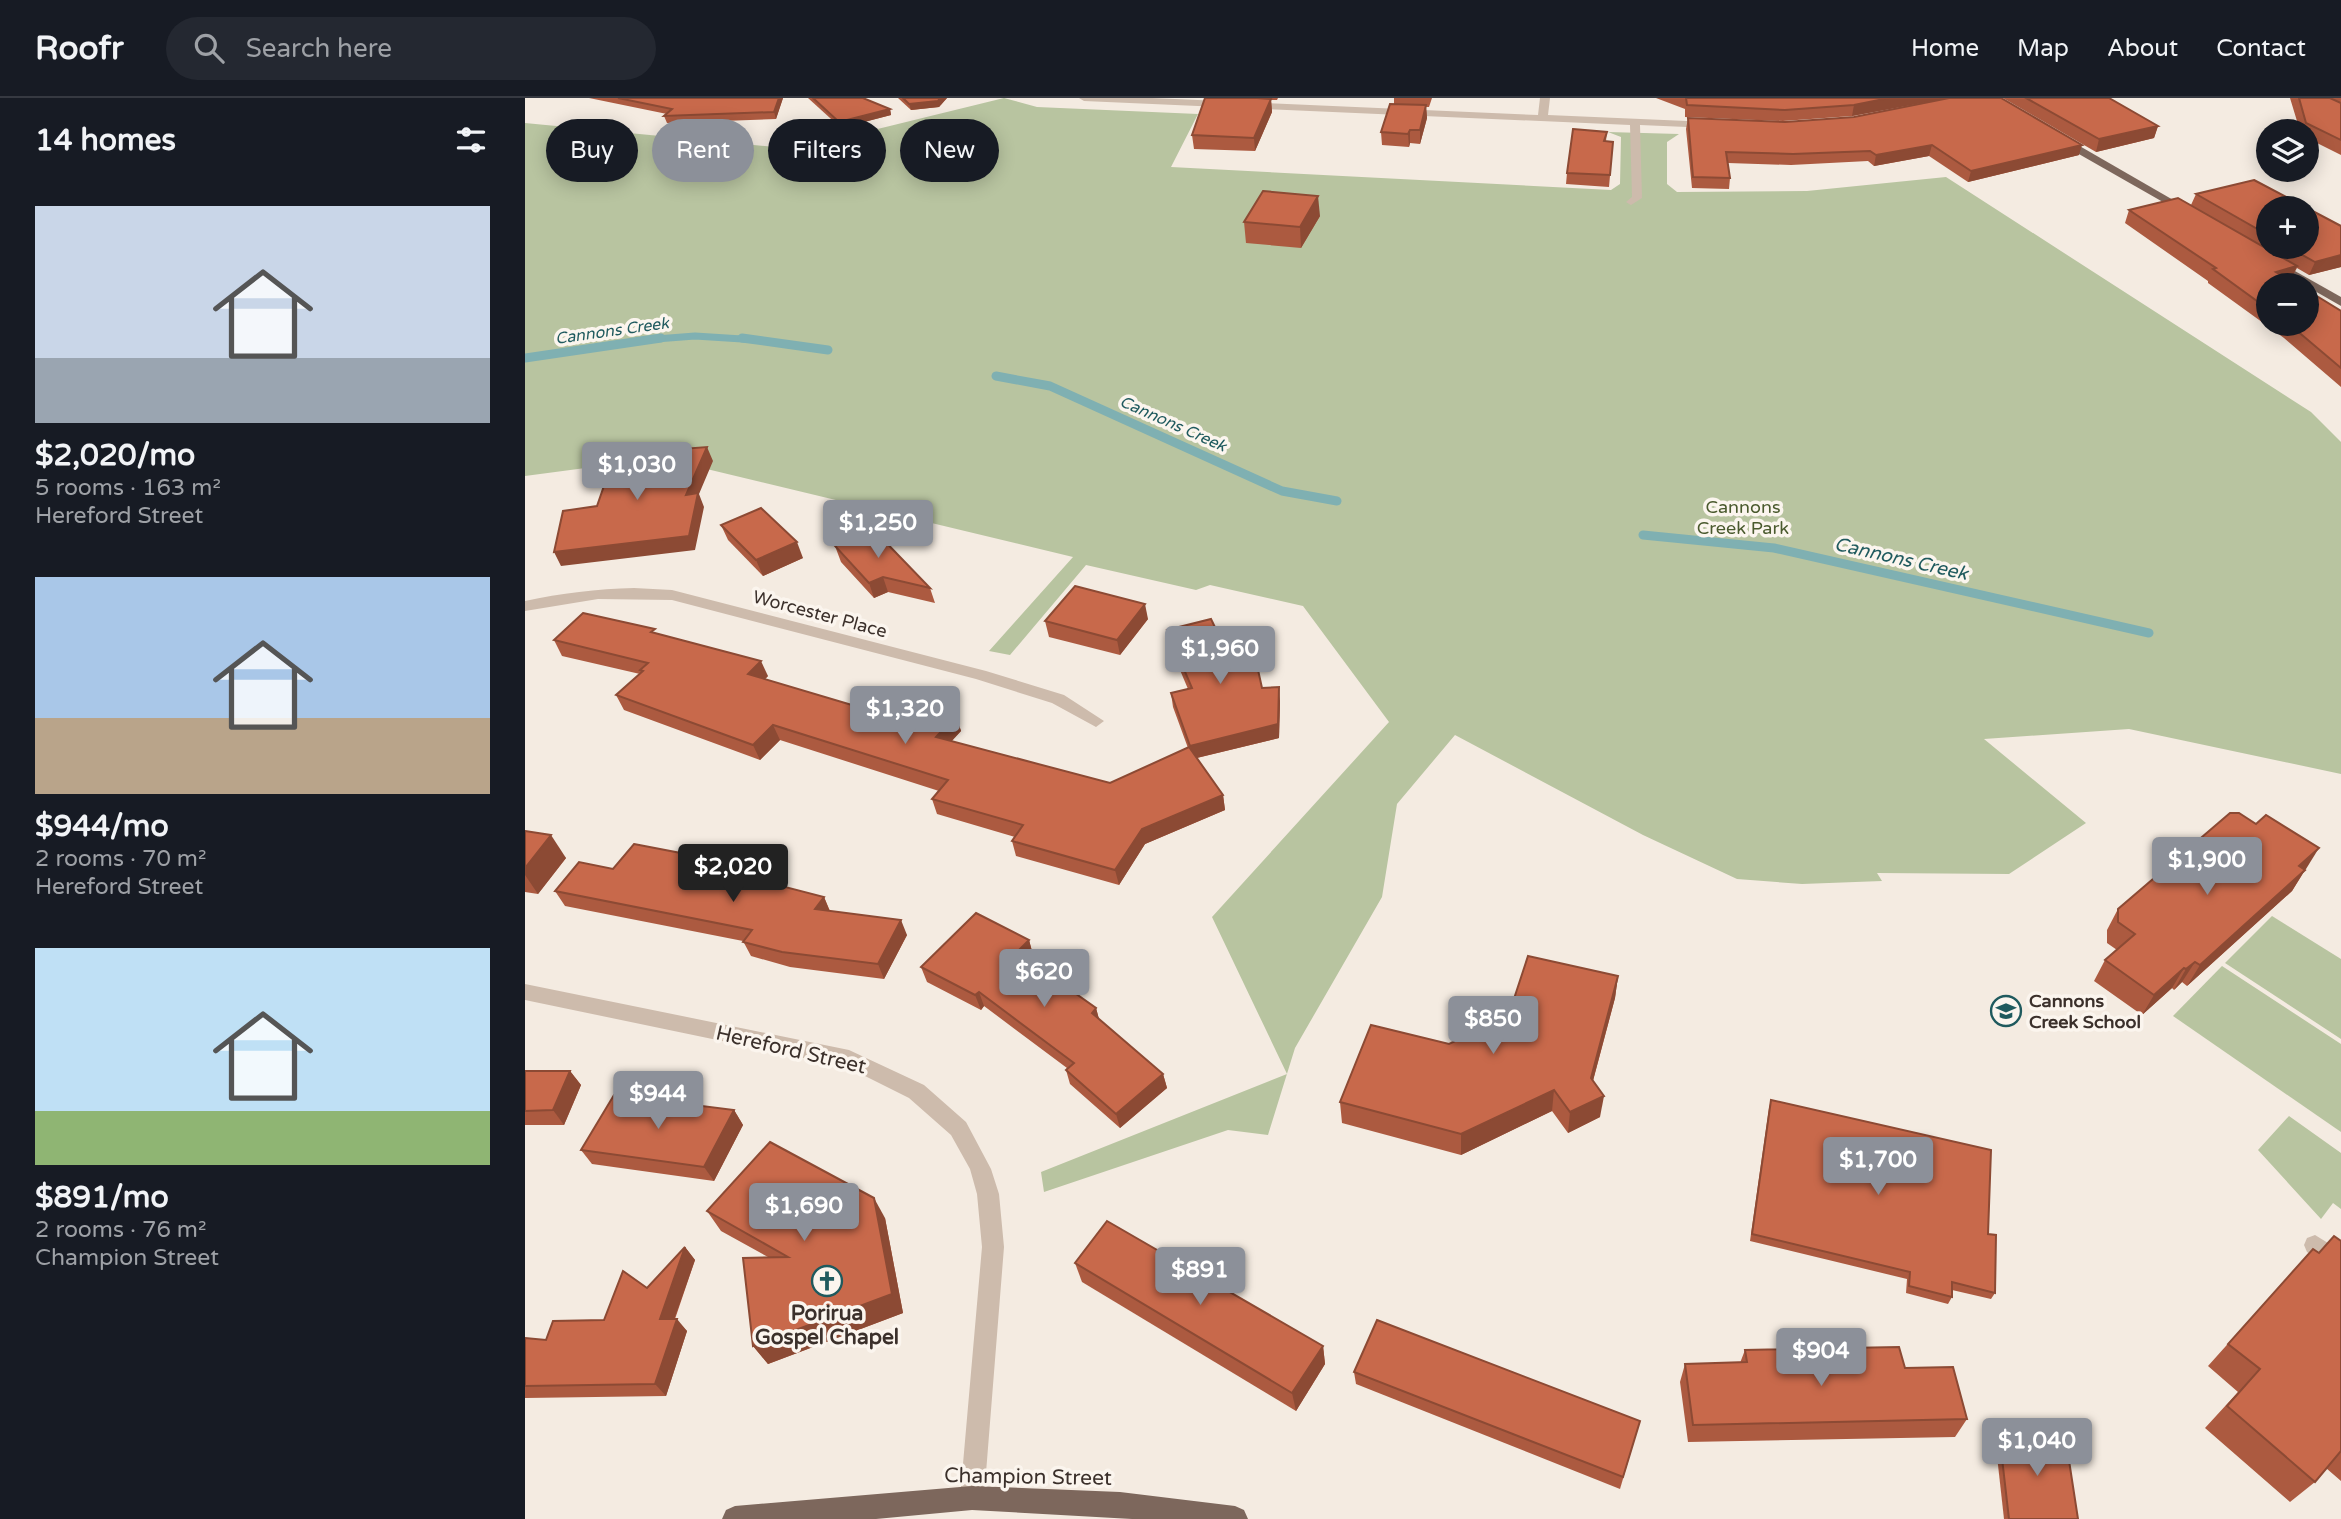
<!DOCTYPE html>
<html lang="en">
<head>
<meta charset="utf-8">
<style>
  body { margin:0; font-family:"Varela Round",sans-serif; background:#242831; color:#f1f3f6; height:100vh; display:flex; flex-direction:column; font-size:26px; white-space:nowrap }
  * { box-sizing:border-box; margin:0 }
  p { font-size:23px; color:#9ea1a6 }
  .icon { flex:none; width:38px; height:38px; fill:none; stroke:currentColor; stroke-width:2; stroke-linecap:round; stroke-linejoin:round }
  .map { position:relative; flex:1; overflow:hidden }
  .drawer { display:flex; flex-direction:column; background:#171b24; width:525px }
  .drawer>* { flex:none }
  .banner { position:absolute; left:21px; top:21px; width:665px; height:63px; display:flex; gap:14px }
  .controls { position:absolute; left:1731px; top:21px; display:grid; gap:14px }
  .controls a { display:grid; place-items:center; width:63px; height:63px; border-radius:50%; background:#171b24; box-shadow:0 4px 18px #0003; font-size:35px }
  .price { position:absolute; translate:-50% -60px; padding:0 16px; border-radius:7px; background:#8c9099; color:#fff; font-size:23px; line-height:46px; filter:drop-shadow(0 2px 4px #0008) }
  .price::after { content:''; position:absolute; left:50%; top:42px; width:21px; height:16px; margin-left:-10px; background:inherit; clip-path:polygon(0 0,100% 0,50% 100%) }
  .price.selected { background:#222; color:#fff }
  ul { padding:0; list-style:none }
  li { display:grid; align-content:center; gap:14px; height:371px; padding:0 35px }
  li span { display:grid; place-items:center; height:217px; border-radius:0px; color:#555 }
  li>.icon { margin-inline-start:auto }
  span .icon { width:126px; height:126px; fill:#fffc; stroke-width:1 }
  li b { font-size:30px }
  h2 { display:flex; justify-content:space-between; align-items:center; height:84px; padding:0 35px; font-size:30px }
  .chip { padding:0 24px; border-radius:32px; background:#171b24; box-shadow:0 4px 18px #0003; font-size:24px; line-height:63px }
  .chip.selected { background:#8c9099; color:#fff }
  header { display:flex; align-items:center; gap:42px; box-sizing:border-box; height:98px; padding:0 35px; background:#171b24; border-bottom:2px solid #363941 }
  header strong { font-size:33px }
  nav { display:flex; gap:38px; margin-inline-start:auto; font-size:24px }
  .search { width:490px; height:63px; background:#242831; display:flex; align-items:center; gap:18px; box-sizing:border-box; padding:0 24px; border-radius:38px; color:#9ea1a6; font-size:26px }
  main { display:flex; flex:1; min-height:0 }
  .map>svg:first-child { display:block }
</style>
</head>
<body>
<header>
<strong>Roofr</strong>
<div class="search"><svg class="icon" aria-label="search" viewBox="0 0 24 24"><circle cx="10" cy="10" r="6"/><path d="M15 15l6 6"/></svg>Search here</div>
<nav><a>Home</a><a>Map</a><a>About</a><a>Contact</a></nav>
</header>
<main>
<section class="drawer">
<h2>14 homes<svg class="icon" aria-label="filters" viewBox="0 0 24 24"><path d="M4 7h16M4 17h16"/><circle cx="9" cy="7" r="2"/><circle cx="15" cy="17" r="2"/></svg></h2>
<ul>
<li><span style="background:linear-gradient(#c9d6e8 70%,#9aa5b1 0)"><svg class="icon" aria-label="home" viewBox="0 0 24 24"><path d="M3 11l9-7 9 7M6 9v11h12V9"/></svg></span><div><b>$2,020/mo</b><p>5 rooms · 163 m²</p><p>Hereford Street</p></div></li>
<li><span style="background:linear-gradient(#a9c7e8 65%,#b9a48a 0)"><svg class="icon" aria-label="home" viewBox="0 0 24 24"><path d="M3 11l9-7 9 7M6 9v11h12V9"/></svg></span><div><b>$944/mo</b><p>2 rooms · 70 m²</p><p>Hereford Street</p></div></li>
<li><span style="background:linear-gradient(#bfe0f5 75%,#8fb573 0)"><svg class="icon" aria-label="home" viewBox="0 0 24 24"><path d="M3 11l9-7 9 7M6 9v11h12V9"/></svg></span><div><b>$891/mo</b><p>2 rooms · 76 m²</p><p>Champion Street</p></div></li>
</ul>
</section>
<div class="map">
<svg width="1816" height="1421" viewBox="0 0 1816 1421">
  <rect width="100%" height="100%" fill="#f4ebe1"/>
  <g fill="#b8c4a0">
    <path d="M479,0l33,9 161,7 -27,53 440,23 9,-6 1,-47 -13,-5 71,2 -12,8v42l10,8 130,-1 139,-14 365,235 30,30v332l-212,-45 -145,10 102,84 -77,51 -132,-1 5,8 -80,3 -65,-5 -94,-44 -188,-100 -58,69 -15,93 -87,151 -27,87 -40,-5 -184,62 -3,-20 246,-98 -75,-157 177,-195 -86,-116 -93,-21 -14,5 -110,-25 -76,90 -21,-4 84,-94 -412,-99 -136,18v-353l271,26z"/>
    <path d="M1747,818l69,43v80l-116,-76z"/>
    <path d="M1697,868l119,78v88l-168,-116z"/>
    <path d="M1764,1018l52,37v56l-8,-6 -12,16 -63,-69z"/>
  </g>
  <g fill="none" stroke-linecap="round" stroke-linejoin="round">
    <path stroke="#7fb0b2" stroke-width="7" d="M118,242l52,-4 63,4"/>
    <g stroke="#7fb0b2" stroke-width="9">
      <path d="M217,240l86,12"/>
      <path d="M0,260l136,-20"/>
      <path d="M471,278l54,10 232,105 55,10"/>
      <path d="M1118,437l131,13 375,85"/>
    </g>
    <g fill="#cdbbac" fill-rule="evenodd">
      <path d="M554,0h73l386,17 2,-17h10l-2,17 162,7 5,3 -5,3 -70,-3 2,73 -11,7 -5,-3 6,-5 -2,-72 -546,-24z"/>
      <path d="M109,490l38,2 314,81 78,24 40,26 -8,6 -44,-24 -76,-24 -304,-79 -74,-1 -73,12v-10c36,-8 72,-12 109,-13z"/>
      <path d="M0,886l324,66 75,35 42,37 25,47 8,25 5,53 -20,251 -3,9 -9,3 -9,-3 -3,-9 22,-251 -5,-53 -7,-25 -19,-34 -42,-37 -62,-31 -322,-67z"/>
      <path d="M1790,1137l26,16v24l-34,-23 -3,-7 3,-7z"/>
    </g>
    <g fill="#7d675c" fill-rule="evenodd">
      <path d="M1531,39h8l130,75 -10,2 -128,-73z"/>
      <path d="M1746,164h8l62,35v9l-70,-40z"/>
      <path d="M447,1388l148,6 115,14 9,4 4,9h-116l-160,-9 -96,9h-154l4,-9 9,-4z"/>
    </g>
  </g>
  <g fill="#ac5a40" fill-rule="evenodd">
    <path d="M64,0h194l-7,21 -109,4 -3,-7 3,-2z"/>
    <path d="M283,0h55l27,11 1,6 -50,13z"/>
    <path d="M373,0h49l-8,9 -28,3z"/>
    <path d="M680,0h73l-1,2h-6l1,12 -17,39 -61,-2 -2,-14z"/>
    <path d="M869,0h38l-3,9h-3l1,11 -7,26 -10,-1 -1,4 -27,-2 -1,-13 13,-28z"/>
    <path d="M1131,0h345l78,57 -111,27 -39,-26 -55,10 -6,-5 -77,4 -63,-2 2,15 -1,11 -37,-1 -6,-59 2,-11 97,4 69,-5 89,-18 -91,17 -69,5 -98,-4v-8z"/>
    <path d="M1478,0h106l49,28 -4,12 -58,14z"/>
    <path d="M1765,0h51v57l-34,-17v-7h-7z"/>
    <path d="M1082,34l-1,9 7,1 -4,45 -43,-3 1,-11z"/>
    <path d="M1729,82l87,46v41l-32,8 -12,-7 -7,12 8,5h-30v39h39v-34l34,21v76l-57,-49 -76,-55v-2l-83,-58 4,-13 49,-12 13,7 5,-11zM1743,110h39v39h-39z"/>
    <path d="M795,118l-19,32 -55,-5 -2,-21z"/>
    <path d="M196,427l82,33 -40,18 -35,-36z"/>
    <path d="M310,448l95,42 5,15 -47,-11 -14,6 -33,-36z"/>
    <path d="M623,521l-28,36 -71,-18 -4,-16z"/>
    <path d="M642,532l55,12 40,46 18,13 -1,37 -82,20 26,37 2,15 -80,34 -26,41 -103,-29 -4,-15 3,-4 -78,-23 -5,-15 7,-8 -159,-51 -20,20 -136,-50 -8,-15 24,-21 -78,-18 -8,-16 103,-6 111,42 -3,3 134,40 57,-3 5,15 -10,10 159,42 78,-35 -15,-41 -2,-14 17,-4 -19,-45z"/>
    <path d="M0,733l41,27 -28,36 -13,-2z"/>
    <path d="M192,762l6,12 101,25 6,14 77,24 -23,44 -94,-12 -39,-11 -8,-15 -178,-35 -10,-15 58,-22z"/>
    <path d="M1780,772l-13,21 -105,95 -5,-4 -8,8 -2,-2 -30,27 -48,-34 11,-21 12,-10 -10,-7v-13l11,-21z"/>
    <path d="M504,842l4,15 -5,5 68,48 3,11 64,55 4,14 -47,40 -50,-44 -4,-14 1,-2 -83,-62 -3,4 -54,-28 -6,-15z"/>
    <path d="M1093,878l-3,22 -22,83 7,36 -32,16 -16,-22 -91,44 -119,-32 -2,-21 109,-58z"/>
    <path d="M0,973h45l11,14 -17,40h-39z"/>
    <path d="M1246,1002l217,134 7,59 -4,6 -39,-9v7l-4,7 -42,-11 1,-14 -157,-38 19,-133z"/>
    <path d="M209,1012l9,15 -29,56 -122,-17 -11,-14z"/>
    <path d="M182,1113l178,7 18,95 -135,51 -15,-18 15,-89 -47,-26z"/>
    <path d="M1816,1143v240l-15,-13 -11,14 -25,20 -85,-74 33,-36 -30,-26 105,-117 5,4z"/>
    <path d="M160,1149l10,13 -20,59 12,12 -21,65 -141,2v-60l21,2 58,-20 43,-32z"/>
    <path d="M550,1165l248,83 2,18 -29,47 -214,-129z"/>
    <path d="M1220,1252l160,18 62,51 -12,18 -267,5 -8,-60 5,-18 55,-1z"/>
    <path d="M829,1274l286,49 -20,68 -264,-105z"/>
    <path d="M1474,1334l79,87h-74l-9,-81z"/>
  </g>
  <g fill="#8c4a34">
    <path d="M254,0h4l-7,21 -2,-7z"/>
    <path d="M415,0h7l-8,9 -28,3 -2,-6z"/>
    <path d="M1364,0h60l-97,18 2,-11z"/>
    <path d="M746,1l1,13 -17,39 -1,-13z"/>
    <path d="M901,7l1,13 -7,26v-14z"/>
    <path d="M365,11l1,6 -50,13 -2,-6z"/>
    <path d="M1633,28l-4,12 -58,14 3,-13z"/>
    <path d="M885,32v13l-1,4 -1,-13z"/>
    <path d="M1407,47l-3,11 -55,10 2,-11z"/>
    <path d="M1557,47l-3,10 -111,27 3,-11z"/>
    <path d="M793,98l2,20 -19,32 -1,-21z"/>
    <path d="M1816,157v12l-32,8 6,-13z"/>
    <path d="M1772,168l-6,14 -20,5 5,-13z"/>
    <path d="M182,349l6,14 -14,33 5,13 -9,43 -134,16 -7,-14 132,-57z"/>
    <path d="M272,444l6,16 -40,18 -7,-16z"/>
    <path d="M358,479l5,15 -14,6 -5,-15z"/>
    <path d="M620,506l3,15 -28,36 -3,-15z"/>
    <path d="M236,563l7,15 -13,13 -7,-15z"/>
    <path d="M754,589l1,14 -1,37 -87,21 -2,-13z"/>
    <path d="M431,618l5,15 -20,22 -5,-16z"/>
    <path d="M248,627l7,15 -20,20 -7,-15z"/>
    <path d="M698,697l2,15 -80,34 -26,41 -4,-15 27,-41z"/>
    <path d="M26,737l15,23 -28,36 -13,-19v-7z"/>
    <path d="M1794,750l-13,21 -20,18 13,-21z"/>
    <path d="M192,762l8,15 -14,-7z"/>
    <path d="M1780,772l-13,21 -105,95 13,-21z"/>
    <path d="M299,799l6,15 -15,-3z"/>
    <path d="M376,822l6,15 -23,44 -6,-15z"/>
    <path d="M504,842l4,15 -11,12 -5,-15z"/>
    <path d="M1670,864l-13,20 -8,8 12,-21z"/>
    <path d="M1659,870l-12,20 -30,27 12,-20z"/>
    <path d="M1093,878l-3,22 -27,101 3,-21z"/>
    <path d="M454,894l5,14 -3,4 -6,-15z"/>
    <path d="M571,910l4,15 -8,-10z"/>
    <path d="M45,973l11,14 -17,40 -11,-15z"/>
    <path d="M638,976l4,14 -47,40 -4,-14z"/>
    <path d="M1029,992l-2,21 -91,44v-21z"/>
    <path d="M1079,998l-4,21 -32,16 2,-21z"/>
    <path d="M209,1012l9,15 -29,56 -10,-14z"/>
    <path d="M349,1100l11,20 18,95 -135,51 -15,-18z"/>
    <path d="M160,1149l10,13 -25,71 -10,-12z"/>
    <path d="M152,1221l10,12 -21,65 -11,-12z"/>
    <path d="M798,1248l2,18 -29,47 -4,-18z"/>
  </g>
  <g fill="#c8694b" stroke="#8c4a34" stroke-width="2">
    <path d="M93,0h161l-5,14 -110,4 8,-7z"/>
    <path d="M288,0h50l27,11 -51,13z"/>
    <path d="M378,0h37l-2,3 -29,3z"/>
    <path d="M680,0h52l14,1 -17,39 -62,-3z"/>
    <path d="M1161,0h203l-35,7 -69,5 -98,-5z"/>
    <path d="M1424,0h52l81,47 -111,26 -39,-26 -56,10 -6,-4 -77,3 -67,-2 4,26 -37,-1 -5,-59 97,4 69,-5z"/>
    <path d="M1501,0h83l49,28 -59,13z"/>
    <path d="M1774,0h31l11,5v37l-35,-17z"/>
    <path d="M865,6l36,1 -6,25h-10l-2,4 -27,-2z"/>
    <path d="M1048,31l34,3 -3,9 9,1 -3,33 -43,-2z"/>
    <path d="M1729,82l87,46v29l-26,7 -27,-15h19v-39h-39v27l-72,-41z"/>
    <path d="M738,93l55,5 -18,31 -56,-5z"/>
    <path d="M1653,100l119,68 -21,6 22,13h-30v24l-55,-40 3,-1 -87,-58z"/>
    <path d="M1782,192l34,21v57l-52,-44h18z"/>
    <path d="M182,349l-21,48 12,-2 -9,43 -135,16 9,-41 34,-5 18,-52z"/>
    <path d="M236,410l36,34 -41,18 -35,-35z"/>
    <path d="M349,432l56,58 -47,-11 -14,6 -34,-37z"/>
    <path d="M550,488l70,18 -28,36 -72,-19z"/>
    <path d="M58,515l72,16 -4,3 110,29 -13,13 151,45 15,-16 42,13 -20,21 174,46 79,-36 34,48 -81,34 -27,41 -103,-29 11,-16 -91,-26 16,-19 -175,-55 -20,20 -137,-50 27,-24 -3,-1 8,-7 -94,-23z"/>
    <path d="M686,521l11,23 29,-4 11,50 17,-1 -1,37 -88,22 -19,-53 21,-5 -25,-58z"/>
    <path d="M1705,715h9l17,11 10,-9 53,33 -20,18 6,4 -105,95 -5,-3 -9,7 -2,-1 -30,27 -49,-35 30,-26 -17,-12v-13z"/>
    <path d="M0,733l26,4 -26,33z"/>
    <path d="M109,746l83,16 -6,8 113,29 -9,12 86,11 -23,44 -96,-12 -39,-10 9,-12 -197,-39 24,-29 34,7z"/>
    <path d="M451,815l53,27 -12,12 79,56 -4,5 71,61 -47,40 -50,-44 8,-7 -95,-71 -4,3 -54,-28z"/>
    <path d="M1003,858l90,20 -27,102 13,18 -34,16 -16,-22 -93,44 -121,-32 31,-77 78,19 59,-27z"/>
    <path d="M0,973h45l-17,39 -28,1z"/>
    <path d="M89,997l120,15 -30,57 -123,-17z"/>
    <path d="M1246,1002l220,50 -3,84 8,1 -1,58 -43,-11v15l-43,-11 1,-14 -158,-38z"/>
    <path d="M245,1044l104,56 18,96 -139,52 -10,-88 45,-1 -81,-46z"/>
    <path d="M582,1123l216,125 -31,47 -217,-130z"/>
    <path d="M1809,1138l7,5v210l-26,31 -88,-76 33,-37 -32,-25 85,-95 6,4z"/>
    <path d="M160,1149l-25,72h17l-22,65 -130,2v-48l21,2 7,-19 51,-1 19,-49 24,17z"/>
    <path d="M852,1222l263,101 -17,56 -269,-105z"/>
    <path d="M1374,1249l6,21 48,-1 14,52 -274,6 -8,-61 62,-2 -2,-12z"/>
    <path d="M1474,1334l67,9 12,78h-69z"/>
  </g>
  <defs>
    <g id="school-ring" transform="scale(1.575)"><circle r="9.5" fill="#fbf5ee" stroke="#1f5a5e" stroke-width="1.5"/><path d="M0-5L7-2L0 1L-7-2ZM-4 1L0 2.5L4 1V4Q0 6-4 4Z" fill="#1f5a5e"/></g>
    <g id="church-ring" transform="scale(1.575)"><circle r="9.5" fill="#fbf5ee" stroke="#1f5a5e" stroke-width="1.5"/><path d="M-1.2-6h2.4v3.5h3.3v2.4h-3.3V6h-2.4V-.1h-3.3v-2.4h3.3Z" fill="#1f5a5e"/></g>
  </defs>
  <g fill-rule="evenodd">
    <use href="#school-ring" x="1481" y="913"/>
    <use href="#church-ring" x="302" y="1183"/>
  </g>
  <g text-anchor="middle" dominant-baseline="central" stroke-width="7" stroke-linejoin="round" paint-order="stroke">
    <g font-size="16" font-style="italic" fill="#1f5a5e" stroke="#fbf5ee">
      <text transform="translate(87 233) rotate(-8)">Cannons Creek</text>
      <text transform="translate(648 326) rotate(24)">Cannons Creek</text>
    </g>
    <g font-size="18" fill="#4a5a2e" stroke="#fbf5ee">
      <text x="1218" y="409">Cannons<tspan x="1218" dy="21">Creek Park</tspan></text>
    </g>
    <g font-size="18" fill="#3b302b" stroke="#fbf5ee">
      <text transform="translate(295 516) rotate(15)">Worcester Place</text>
    </g>
    <g font-size="18" font-weight="bold" fill="#3b302b" stroke="#fbf5ee" text-anchor="start">
      <text x="1504" y="903">Cannons<tspan x="1504" dy="21">Creek School</tspan></text>
    </g>
    <g font-size="19" font-style="italic" fill="#1f5a5e" stroke="#fbf5ee">
      <text transform="translate(1376 461) rotate(13)">Cannons Creek</text>
    </g>
    <g font-size="21" fill="#3b302b" stroke="#fbf5ee">
      <text transform="translate(266 952) rotate(13)">Hereford Street</text>
      <text transform="translate(503 1379) rotate(1)">Champion Street</text>
    </g>
    <g font-size="21" font-weight="bold" fill="#3b302b" stroke="#fbf5ee">
      <text x="302" y="1215">Porirua<tspan x="302" dy="24">Gospel Chapel</tspan></text>
    </g>
  </g>
</svg>
<div class="controls">
<a><svg class="icon" aria-label="layers" viewBox="0 0 24 24"><path d="M12 4l9 5-9 5-9-5zM3 14l9 5 9-5"/></svg></a>
<a>+</a>
<a>−</a>
</div>
<b class="price" style="left:112px;top:404px">$1,030</b>
<b class="price" style="left:353px;top:462px">$1,250</b>
<b class="price" style="left:695px;top:588px">$1,960</b>
<b class="price" style="left:380px;top:648px">$1,320</b>
<b class="price" style="left:1682px;top:799px">$1,900</b>
<b class="price selected" style="left:208px;top:806px">$2,020</b>
<b class="price" style="left:519px;top:911px">$620</b>
<b class="price" style="left:968px;top:958px">$850</b>
<b class="price" style="left:133px;top:1033px">$944</b>
<b class="price" style="left:1353px;top:1099px">$1,700</b>
<b class="price" style="left:279px;top:1145px">$1,690</b>
<b class="price" style="left:675px;top:1209px">$891</b>
<b class="price" style="left:1296px;top:1290px">$904</b>
<b class="price" style="left:1512px;top:1380px">$1,040</b>
<div class="banner">
<a class="chip">Buy</a>
<a class="chip selected">Rent</a>
<a class="chip">Filters</a>
<a class="chip">New</a>
</div>
</div>
</main>
</body>
</html>
